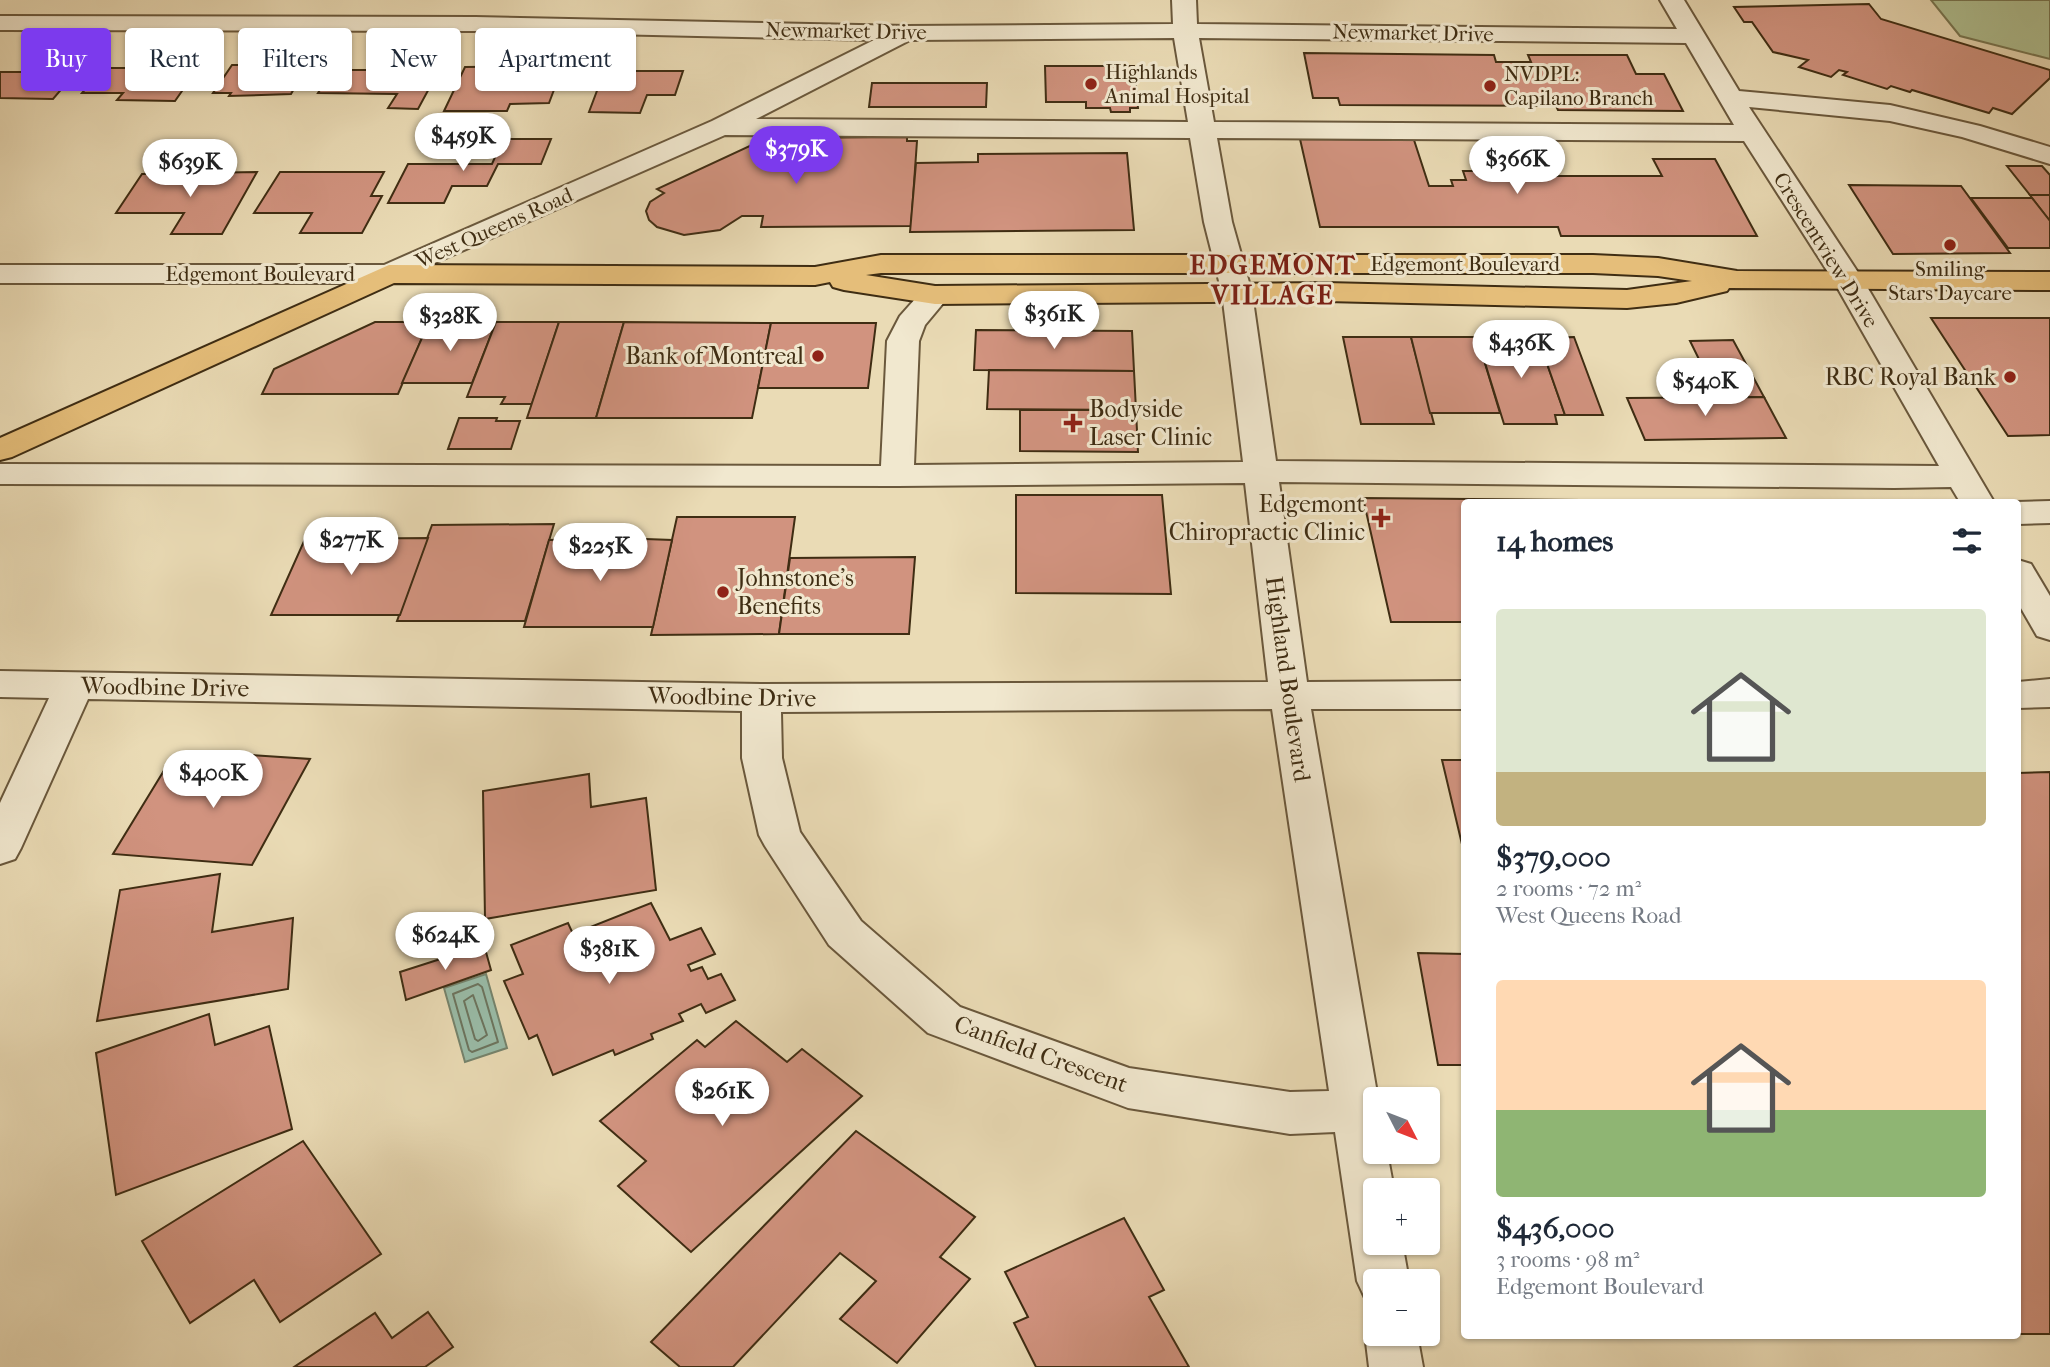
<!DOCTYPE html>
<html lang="en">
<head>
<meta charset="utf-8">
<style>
  body { margin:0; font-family:"IM FELL French Canon",serif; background:#f2f2f3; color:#1f2937; height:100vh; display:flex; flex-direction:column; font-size:26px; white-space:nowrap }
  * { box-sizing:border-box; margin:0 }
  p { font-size:23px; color:#747a83 }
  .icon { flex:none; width:38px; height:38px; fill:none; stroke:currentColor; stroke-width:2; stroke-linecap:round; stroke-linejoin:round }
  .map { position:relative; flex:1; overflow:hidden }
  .side { position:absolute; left:1461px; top:499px; width:560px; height:840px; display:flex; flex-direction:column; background:#fff; border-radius:7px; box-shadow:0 2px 5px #0004 }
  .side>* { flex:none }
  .guide { position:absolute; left:21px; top:28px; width:665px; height:63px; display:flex; gap:14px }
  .needle { width:46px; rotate:132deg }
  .tools { position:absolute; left:1363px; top:1087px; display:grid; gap:14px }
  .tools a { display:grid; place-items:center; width:77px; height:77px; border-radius:7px; background:#fff; box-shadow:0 2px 5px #0004; font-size:35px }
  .price { position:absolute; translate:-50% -60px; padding:0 16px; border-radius:24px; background:#fff; color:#222; font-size:23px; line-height:46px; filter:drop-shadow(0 2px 4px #0008) }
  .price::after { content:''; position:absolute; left:50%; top:42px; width:21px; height:16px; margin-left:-10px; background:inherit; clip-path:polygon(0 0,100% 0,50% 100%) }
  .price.current { background:#7c3aed; color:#fff }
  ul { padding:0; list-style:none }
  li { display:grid; align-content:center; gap:14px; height:371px; padding:0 35px }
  li span { display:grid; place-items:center; height:217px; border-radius:7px; color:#555 }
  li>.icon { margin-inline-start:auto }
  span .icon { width:126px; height:126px; fill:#fffc; stroke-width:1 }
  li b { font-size:30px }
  h2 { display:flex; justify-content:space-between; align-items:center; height:84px; padding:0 35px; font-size:30px }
  .pill { padding:0 24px; border-radius:7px; background:#fff; box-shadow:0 2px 5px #0004; font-size:24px; line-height:63px }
  .pill.current { background:#7c3aed; color:#fff }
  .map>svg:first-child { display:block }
</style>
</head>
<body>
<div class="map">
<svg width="2050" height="1367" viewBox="0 0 2050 1367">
  <rect width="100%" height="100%" fill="#eadbb5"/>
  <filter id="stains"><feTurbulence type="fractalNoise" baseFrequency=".00286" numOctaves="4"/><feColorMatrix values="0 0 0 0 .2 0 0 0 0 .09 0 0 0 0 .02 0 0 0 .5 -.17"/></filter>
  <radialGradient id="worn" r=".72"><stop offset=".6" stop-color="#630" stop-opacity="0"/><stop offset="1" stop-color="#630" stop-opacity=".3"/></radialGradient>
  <path fill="#b0c192" stroke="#787752" stroke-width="2" d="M1931,0h119v59l-90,-23z"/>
  <path fill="#99bca8" stroke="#75836c" stroke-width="2" d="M486,974l21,74 -42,14 -21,-74z"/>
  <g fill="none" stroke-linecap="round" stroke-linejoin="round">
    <g stroke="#6c745e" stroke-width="2">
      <path d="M478,984l4,3 16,55 -26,10 -3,-2 -16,-56z"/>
      <path d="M473,995l14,40 -9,6 -3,-2 -11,-38z"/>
    </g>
  </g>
  <g fill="#d1937f" stroke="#3f2d13" stroke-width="2">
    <path d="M1869,4l12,15 169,51v8l-38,36 -19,-6 -4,5 -77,-23 -2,2 -19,-6 -4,3 -44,-14 4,-3 -8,-2 -8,7 -32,-10 9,-7 -35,-8 -21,-30h-8l-10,-15z"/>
    <path d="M1304,53l190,2 2,7h35l-3,-7h99l9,19h28l19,37 -125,-1 -2,-4 -216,-1 -2,-7h-25z"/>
    <path d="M592,59h27l-4,12h68l-8,24h-28l-7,18 -51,-1 9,-24h-18z"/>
    <path d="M232,65h95l-14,22h-18l-4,7 -62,2 2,-3h-18z"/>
    <path d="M35,66h29l-4,4 17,1 -24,28 -53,-1v-26h30z"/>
    <path d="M563,66l-14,37 -39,1 -3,7h-63l21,-44z"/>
    <path d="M1045,66h89l4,42h-8v4h-19l-1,-4h-24v-6h-40z"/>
    <path d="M393,67l20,1 -2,3 27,1 -20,37 -30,-1 9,-14 -79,-1 15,-23h58z"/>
    <path d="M103,68h95l-23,33 -58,-1 6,-7h-41z"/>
    <path d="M872,83h115l-1,24h-117z"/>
    <path d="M907,137v4h10l-6,85 -150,1 2,-11h-21l-22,14 -36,5 -27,-8 -8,-7 -3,-9 4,-9 14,-9 -7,-4 110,-51z"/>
    <path d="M503,139h48l-10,25h-43l-11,22h-35l-8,17h-56l20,-39h84z"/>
    <path d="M1300,139l114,1 15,46h24l-2,-6h15l-3,-9h75l2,5h122l-9,-17h62l42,77h-196l-3,-9h-238z"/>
    <path d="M1127,153l7,77 -224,2 6,-69 62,-1v-8z"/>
    <path d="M2007,166h35l8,9v20h-20z"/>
    <path d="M257,172l-35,62h-51l13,-21h-68l26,-39z"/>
    <path d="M280,172h104l-13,24h11l-20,37h-62l12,-20h-58z"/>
    <path d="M1849,185l112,1 49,67 -117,1z"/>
    <path d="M2030,195h20v26l-18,-23z"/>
    <path d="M1971,198h61l18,23v27h-42z"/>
    <path d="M1931,318h119v117l-42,1z"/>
    <path d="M375,322h54l-31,72h-136l12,-25z"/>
    <path d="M429,322h67l-24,61h-70z"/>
    <path d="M496,322h63l-27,82h-31l4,-7h-38z"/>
    <path d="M559,322h65l-28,96h-69z"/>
    <path d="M624,322l147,1 -19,95h-156z"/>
    <path d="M771,323h105l-8,65h-110z"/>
    <path d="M976,330l156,1 2,40 -160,-1z"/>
    <path d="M1343,337h68l23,87h-73z"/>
    <path d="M1411,337h66l23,76h-70z"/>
    <path d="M1477,337l61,1 27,77h-10l2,9h-53z"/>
    <path d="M1574,337l29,78h-38l-27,-77z"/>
    <path d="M1733,340l31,57 -46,1 -28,-57z"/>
    <path d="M989,370l145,1 2,39 -149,-1z"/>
    <path d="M1764,397l22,41 -141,2 -18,-42z"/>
    <path d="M1020,410h116l2,42 -118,-1z"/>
    <path d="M459,418h38l-1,3h24l-9,28h-63z"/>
    <path d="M1016,495h146l9,99 -155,-1z"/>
    <path d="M1363,498l438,4h-336v120h-74z"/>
    <path d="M677,517h118l-16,117 -128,1z"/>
    <path d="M554,524l-29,97h-128l35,-96z"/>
    <path d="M428,538l-28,77h-129l34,-76z"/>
    <path d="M618,538l54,2 -19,87h-129l25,-87z"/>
    <path d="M915,557l-6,77h-130l11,-76z"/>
    <path d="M252,755l58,4 -58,106 -139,-11 58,-95 75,6z"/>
    <path d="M1442,760h23v97z"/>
    <path d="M2050,772v562h-32v-561z"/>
    <path d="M589,774l2,33 55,-9 10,92 -171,29 -2,-128z"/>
    <path d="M220,874l-8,58 81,-14 -5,71 -191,32 23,-131z"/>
    <path d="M651,903l19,37 31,-12 14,26 -27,11 3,6 11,-4 6,12 13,-5 14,26 -29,13 -5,-9 -22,10 4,7 -32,13 2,5 -38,16 -2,-5 -60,25 -16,-40 -8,4 -25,-58 19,-7 -12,-29 57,-22 5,11z"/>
    <path d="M484,945l7,25 -85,30 -6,-28z"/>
    <path d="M1418,953l47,1v111h-27z"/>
    <path d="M209,1014l6,31 54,-19 23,103 -176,66 -20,-142z"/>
    <path d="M736,1021l51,41 15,-13 60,47 -171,156 -73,-66 28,-25 -46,-40 97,-81 8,7z"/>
    <path d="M856,1131l119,86 -35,40 30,22 -73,84 -57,-44 36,-38 -36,-28 -107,114h-53l-29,-25z"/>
    <path d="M303,1141l78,113 -101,68 -26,-42 -64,43 -48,-82z"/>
    <path d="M1124,1218l40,72 -15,7 40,70h-153l-22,-44 14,-6 -23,-45z"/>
    <path d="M428,1312l25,35 -28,20h-131l81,-54 17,25z"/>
  </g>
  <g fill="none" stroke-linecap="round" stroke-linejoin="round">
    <g stroke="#6a583c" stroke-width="4">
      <g id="minor">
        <path d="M1172,0h24l1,24 480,5 -17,-29h24l55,91 151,14 90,21 70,21v17l-88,-27 -72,-16 -141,-14 114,173 131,222h-34l-9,-15 -57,1 -615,-6 28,200 158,-1v28h-154l67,390h-2v53h11l7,38h-18v52h26l7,39h-33v21l-11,-4 -8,-17 -22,-149 -45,2 -162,-26 -200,-75 -99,-88 -64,-99 -6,-11 -17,-77v-47l-654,-12 -67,149 -6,11 -15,5v-61l49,-105 -49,-1v-26l761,13 507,-2 -23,-199 -348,3 -897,-2v-20l881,2 6,-125 13,-25 24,-27 11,-3 11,3 4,6 -25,30 -6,16 -5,124 329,-3 -21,-169 -18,-71 -14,-84 -465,-3 -336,148h-389v-18h384l328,-144 162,-81 -399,-9 -475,-1v-14l475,1 432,9 266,-2zM1174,38l14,84 -432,-3 154,-79zM1199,38l487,5 48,82 -520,-3zM1217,138l527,3 89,139 106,186 -663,-5 -24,-168 -20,-71zM1272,709l57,382 -39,1 -161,-24 -169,-61 -99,-86 -61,-89 -18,-74 -1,-46z"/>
        <path d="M2050,501v22l-32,1 -1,-22z"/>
        <path d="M2018,560l13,4 19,32v44l-13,-4 -19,-33z"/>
        <path d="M2050,679v28l-32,1v-26z"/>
        <path d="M1376,1315v19h41l6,33h-54l-4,-33z"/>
      </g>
    </g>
    <g stroke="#3f2d13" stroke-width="4">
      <path id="major" d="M881,255h712l65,3 79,13 313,1v18l-321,-2 -2,3 -51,12 -49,5 -301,-7 -391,3 -91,-14 -11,-3 -3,-5 -15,3 -421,-2 -382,174 -12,3v-22l389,-173 426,2zM881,273h712l65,3 34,5 -65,9 -301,-7 -391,3 -69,-11z"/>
    </g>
    <use href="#minor" fill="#f1e8cf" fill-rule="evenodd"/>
    <use href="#major" fill="#e5be7a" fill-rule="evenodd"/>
  </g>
  <g fill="#8f2418" stroke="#f1e8cf" stroke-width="2.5">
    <circle cx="1091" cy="84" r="7"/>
    <circle cx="1490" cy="86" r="7"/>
    <circle cx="1950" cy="245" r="7"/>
    <circle cx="818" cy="356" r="7"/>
    <circle cx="2010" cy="377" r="7"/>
    <path d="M1069.5 412.5h7v7h7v7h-7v7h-7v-7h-7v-7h7z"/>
    <path d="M1377.5 507.5h7v7h7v7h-7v7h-7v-7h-7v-7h7z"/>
    <circle cx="723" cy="592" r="7"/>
  </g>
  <g text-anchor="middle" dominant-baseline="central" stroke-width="6" stroke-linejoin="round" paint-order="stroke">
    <g font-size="21" fill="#3f2d13" stroke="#f1e8cf">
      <text transform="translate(846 31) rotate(1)">Newmarket Drive</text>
      <text transform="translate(1413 33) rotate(1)">Newmarket Drive</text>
      <text transform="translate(494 228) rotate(-24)">West Queens Road</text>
      <text transform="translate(1826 250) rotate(58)">Crescentview Drive</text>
      <text x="1465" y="264">Edgemont Boulevard</text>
      <text x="260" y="274">Edgemont Boulevard</text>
    </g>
    <g font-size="21" fill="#3f2d13" stroke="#f1e8cf" text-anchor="start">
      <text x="1105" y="72">Highlands<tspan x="1105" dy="24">Animal Hospital</tspan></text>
      <text x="1504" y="74">NVDPL:<tspan x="1504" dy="24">Capilano Branch</tspan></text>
      <text x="1950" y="269" text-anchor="middle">Smiling<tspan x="1950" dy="24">Stars Daycare</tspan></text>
    </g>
    <g font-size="24" fill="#3f2d13" stroke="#f1e8cf" text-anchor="end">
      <text x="804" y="356">Bank of Montreal</text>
      <text x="1996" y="377">RBC Royal Bank</text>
      <text x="1089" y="409" text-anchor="start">Bodyside<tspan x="1089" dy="28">Laser Clinic</tspan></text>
      <text x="1365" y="504">Edgemont<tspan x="1365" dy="28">Chiropractic Clinic</tspan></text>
      <text x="737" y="578" text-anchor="start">Johnstone's<tspan x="737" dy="28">Benefits</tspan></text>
    </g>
    <g font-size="24" fill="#3f2d13" stroke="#f1e8cf">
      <text transform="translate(1288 679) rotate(82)">Highland Boulevard</text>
      <text transform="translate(165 687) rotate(1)">Woodbine Drive</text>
      <text transform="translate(732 697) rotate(1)">Woodbine Drive</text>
      <text transform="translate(1041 1054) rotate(20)">Canfield Crescent</text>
    </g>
    <g font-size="26" font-weight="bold" letter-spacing="2" fill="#7a1f14" stroke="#f1e8cf">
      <text x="1273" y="265">EDGEMONT<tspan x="1273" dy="30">VILLAGE</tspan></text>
    </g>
  </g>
  <rect width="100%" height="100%" filter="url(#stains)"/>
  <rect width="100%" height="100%" fill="url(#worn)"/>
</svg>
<div class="tools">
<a><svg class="needle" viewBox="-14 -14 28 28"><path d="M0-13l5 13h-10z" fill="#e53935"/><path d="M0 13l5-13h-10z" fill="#747a83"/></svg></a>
<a>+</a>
<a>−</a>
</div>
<b class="price" style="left:463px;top:173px">$459K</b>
<b class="price current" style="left:796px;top:186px">$379K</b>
<b class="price" style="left:1517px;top:196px">$366K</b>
<b class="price" style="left:190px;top:199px">$639K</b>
<b class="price" style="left:1054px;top:351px">$361K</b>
<b class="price" style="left:450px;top:353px">$328K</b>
<b class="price" style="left:1521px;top:380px">$436K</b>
<b class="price" style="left:1705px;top:418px">$540K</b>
<b class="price" style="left:351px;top:577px">$277K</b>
<b class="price" style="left:600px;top:583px">$225K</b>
<b class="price" style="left:213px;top:810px">$400K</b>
<b class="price" style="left:445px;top:972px">$624K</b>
<b class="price" style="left:609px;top:986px">$381K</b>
<b class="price" style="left:722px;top:1128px">$261K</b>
<div class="guide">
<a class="pill current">Buy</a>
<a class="pill">Rent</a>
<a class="pill">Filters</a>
<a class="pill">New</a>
<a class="pill">Apartment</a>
</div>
<section class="side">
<h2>14 homes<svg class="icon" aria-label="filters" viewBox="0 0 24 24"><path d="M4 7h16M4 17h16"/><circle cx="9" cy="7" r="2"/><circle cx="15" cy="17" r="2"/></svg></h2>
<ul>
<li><span style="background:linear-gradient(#dfe7d0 75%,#c2b280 0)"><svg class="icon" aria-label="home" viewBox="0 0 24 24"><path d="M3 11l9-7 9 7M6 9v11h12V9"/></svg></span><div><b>$379,000</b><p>2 rooms · 72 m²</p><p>West Queens Road</p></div></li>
<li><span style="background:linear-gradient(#ffd9b3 60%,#8fb573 0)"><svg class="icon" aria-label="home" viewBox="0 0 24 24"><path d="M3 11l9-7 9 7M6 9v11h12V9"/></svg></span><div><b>$436,000</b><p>3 rooms · 98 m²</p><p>Edgemont Boulevard</p></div></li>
</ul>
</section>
</div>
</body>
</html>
